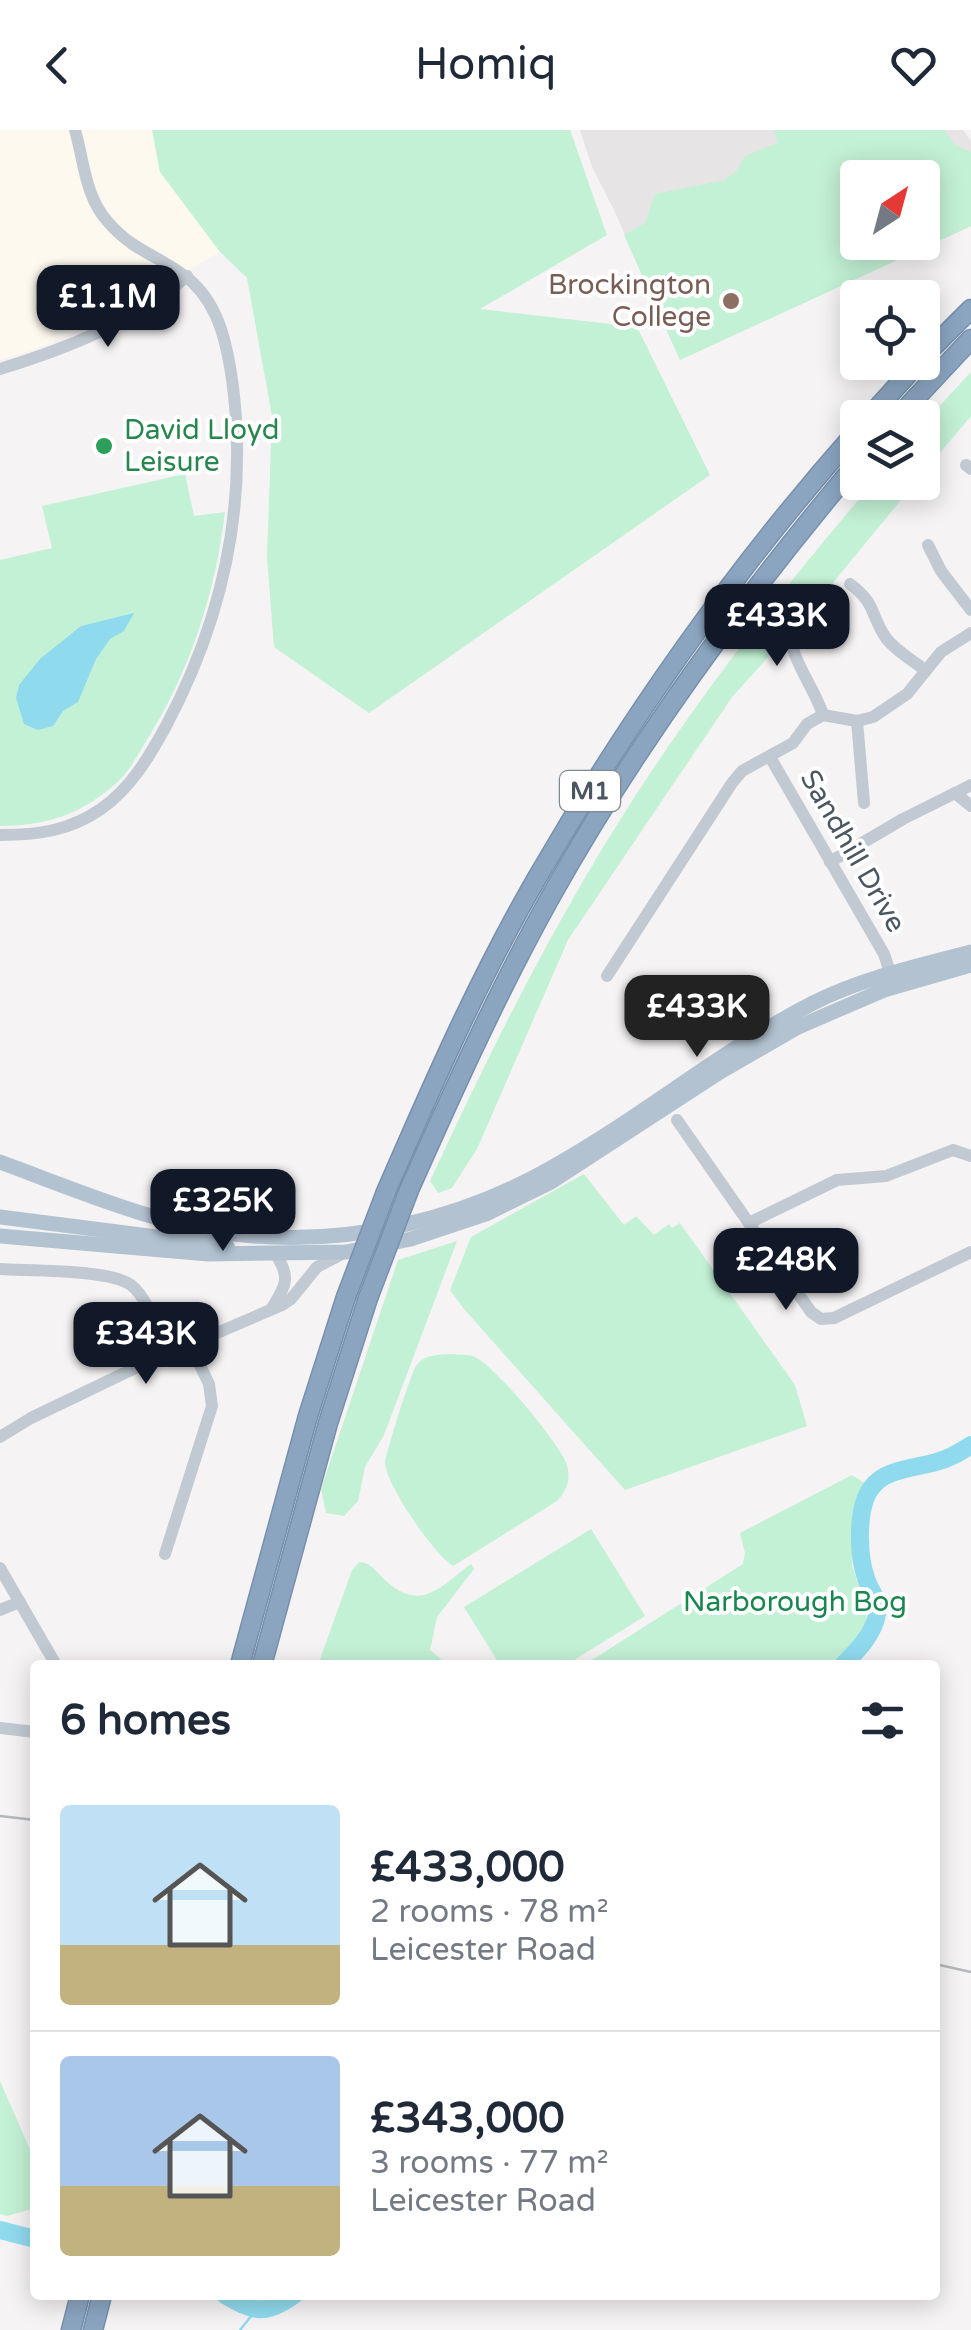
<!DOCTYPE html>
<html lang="en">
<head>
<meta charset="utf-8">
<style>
  body { margin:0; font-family:"Varela Round",sans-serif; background:#f2f2f3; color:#1f2937; height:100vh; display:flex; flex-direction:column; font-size:38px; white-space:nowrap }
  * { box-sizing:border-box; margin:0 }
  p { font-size:32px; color:#747a83 }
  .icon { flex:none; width:55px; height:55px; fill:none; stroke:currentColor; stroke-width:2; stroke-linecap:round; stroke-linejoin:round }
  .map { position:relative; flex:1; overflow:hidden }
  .details { position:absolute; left:30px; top:1530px; width:910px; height:640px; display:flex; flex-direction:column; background:#fff; border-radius:10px; box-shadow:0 5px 25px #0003 }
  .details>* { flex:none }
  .needle { width:65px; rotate:36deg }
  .tools { position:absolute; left:840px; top:30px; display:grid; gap:20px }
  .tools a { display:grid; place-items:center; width:100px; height:100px; border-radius:10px; background:#fff; box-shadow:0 5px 25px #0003; font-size:50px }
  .price { position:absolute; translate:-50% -85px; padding:0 22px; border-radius:20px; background:#111827; color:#fff; font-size:32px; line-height:65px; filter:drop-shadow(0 2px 5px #0008) }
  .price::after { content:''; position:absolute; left:50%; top:60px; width:30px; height:22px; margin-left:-15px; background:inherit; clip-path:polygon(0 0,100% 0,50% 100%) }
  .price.active { background:#222; color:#fff }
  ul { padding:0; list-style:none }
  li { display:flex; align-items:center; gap:30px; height:250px; padding:0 30px }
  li+li { border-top:2px solid #e0e1e3 }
  li span { display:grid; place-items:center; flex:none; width:280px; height:200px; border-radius:10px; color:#555 }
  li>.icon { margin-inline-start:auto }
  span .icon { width:120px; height:120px; fill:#fffc; stroke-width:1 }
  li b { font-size:42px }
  h2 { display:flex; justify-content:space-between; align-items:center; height:120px; padding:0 30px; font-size:42px }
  header { display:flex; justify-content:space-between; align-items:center; height:130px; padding:0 30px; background:#fff; font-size:45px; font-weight:600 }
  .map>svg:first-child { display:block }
</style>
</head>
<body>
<header><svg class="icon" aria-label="back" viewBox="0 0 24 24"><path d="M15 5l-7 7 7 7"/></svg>Homiq<svg class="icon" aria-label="heart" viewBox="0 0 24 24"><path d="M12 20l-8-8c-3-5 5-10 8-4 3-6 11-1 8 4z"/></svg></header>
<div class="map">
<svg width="971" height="2200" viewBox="0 0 971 2200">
  <rect width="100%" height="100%" fill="#f5f3f3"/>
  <path fill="#fdf9ef" d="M0,0h152l8,42 60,80 -122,70 -68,29 -30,9z"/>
  <path fill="#e6e4e5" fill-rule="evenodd" d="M580,0h383l8,11v85l-291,134 -66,-150 -22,-43zM858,48h64v64h-64z"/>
  <g fill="#c3f1d5" fill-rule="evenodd">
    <path d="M152,0h418l37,105 -127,74 157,18 73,148 -341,238 -95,-66 -7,-90 5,-141 -25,-138 -27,-26 -60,-80z"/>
    <path d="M773,0h171l11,15 16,7v74l-291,134 -56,-125 21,-12 10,-29 70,-14 12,-10 8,-14 33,-13zM858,48h64v64h-64z"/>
    <path d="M971,242v44l-48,57v-49z"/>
    <path d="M185,344l9,42 31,-4c-10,82 -35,160 -80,231 -9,15 -18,32 -32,43 -34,29 -69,40 -113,40v-266l52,-12 -10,-42z"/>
    <path d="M873,353h42l-107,130 -76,84 -164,243 -91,209 -25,39 -14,5 -8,-12c48,-104 98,-206 156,-305 82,-140 181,-270 287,-393z"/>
    <path d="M584,1044l40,51 12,-9 18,19 15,-11 3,4 8,-5 115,162 12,41 -182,64 -161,-181 -14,-19 21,-53z"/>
    <path d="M457,1111l-73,194 -19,32 -7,34 -14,15 -18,-3 -5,-24 77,-229z"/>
    <path d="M452,1224c6,1 17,0 23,3 20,9 86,88 92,108 4,15 0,25 -10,36l-104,65c-20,-13 -66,-80 -68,-103 0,-7 26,-90 31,-97 8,-12 23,-11 36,-12z"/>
    <path d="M852,1345l14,9 -13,29 -1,18v35l15,44 -2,18 -28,37h-253l159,-101 2,-11 -5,-20z"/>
    <path d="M591,1399l54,87 -79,49h-66l-36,-58z"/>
    <path d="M359,1432c13,1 17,10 26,18 36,33 55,7 86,-16l3,5 -37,48 -7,33 18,15h-130l34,-95z"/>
    <path d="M0,1951l35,80v47l-28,8 -7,-2z"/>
  </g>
  <path fill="#90daee" d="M134,483l-10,18 -14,8 -14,20 -18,43 -15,9 -10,15 -15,4 -14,-6 -8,-26 3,-13 21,-26 41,-33z"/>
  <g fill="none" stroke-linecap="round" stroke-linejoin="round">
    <path stroke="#90daee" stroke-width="2.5" d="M240,2200l16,-20"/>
    <g stroke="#90daee" stroke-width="18">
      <path d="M843,1535c14,-14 31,-31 34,-51 3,-15 -7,-22 -11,-36 -8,-23 -10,-71 6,-91 13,-18 44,-19 64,-25 13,-3 24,-10 35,-17"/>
      <path d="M0,2100l35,9"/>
      <path d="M225,2165c29,17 40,21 69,0"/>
    </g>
    <g stroke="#7690ad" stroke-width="21">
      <g id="highway">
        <path d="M922,228l49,-49"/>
        <path d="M868,288l51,-56"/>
        <path d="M897,288l74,-79"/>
        <path d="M409,1060c44,-99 89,-199 142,-294 86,-154 193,-299 307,-434"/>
        <path d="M386,1062c46,-106 93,-214 151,-314 92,-159 199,-311 321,-448"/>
        <path d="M240,1535l68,-249 38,-119"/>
        <path d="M262,1535l66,-242 40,-125"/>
        <path d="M71,2200l9,-35"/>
        <path d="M93,2200l9,-35"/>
      </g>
    </g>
    <g stroke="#c1cad2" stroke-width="12">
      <path d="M0,239c65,-20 135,-47 187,-93"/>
      <path d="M966,335l5,4"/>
      <path d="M928,415l13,26 30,39"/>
      <path d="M850,454c27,20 20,31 36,54 10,13 26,22 39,32"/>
      <path d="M805,497l-12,22c8,25 23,43 30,66"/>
      <path d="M857,591l7,82"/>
      <path d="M770,627l114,197 6,18"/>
      <path d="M955,663l16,13"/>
      <path d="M0,705c38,0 69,-4 101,-26 30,-21 48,-52 65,-83 51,-96 77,-198 70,-307 -2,-30 -6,-62 -15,-90 -24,-71 -75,-62 -113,-107 -23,-25 -24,-61 -33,-92"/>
      <path d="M830,732l73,-43 68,-34"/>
      <path d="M607,846l125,-193 10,-12 51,-28 14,-19 16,-9 34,6 16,-4 34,-23 34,-42 30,-19"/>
      <path d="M677,990l134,192 10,7 13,-1 137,-66"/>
      <path d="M749,1093l88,-43 49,-4 67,-26 18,6"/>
      <path d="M0,1139c29,2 110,0 131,16 18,14 27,49 37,69"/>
      <path d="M272,1178c15,-24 19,-32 2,-56"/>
      <path d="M0,1307l31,-19 102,-49 149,-64 9,-6 26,-32 25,-13"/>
      <path d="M165,1424l47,-148 -3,-22 -19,-40"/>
      <path d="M0,1438l56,97"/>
      <path d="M0,1480l20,-8"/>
      <path d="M0,1598l35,4"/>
    </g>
    <g stroke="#b3c2d1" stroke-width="15">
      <path d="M0,1032c82,30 165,67 253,74 103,8 208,-17 298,-68 90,-50 170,-118 262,-165 50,-25 104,-37 158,-51"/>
      <path d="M0,1087l227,29"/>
      <path d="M0,1106l208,18 138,-2 65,-13 75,-25 65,-32 169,-110 78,-45 86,-37 87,-25"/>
    </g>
    <use href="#highway" stroke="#8ba5c1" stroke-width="18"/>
    <g stroke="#b5b8bd" stroke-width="2.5">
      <path d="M0,1686l35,4"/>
      <path d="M935,1834l36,8"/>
    </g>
    <g stroke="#7690ad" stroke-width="21" stroke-linecap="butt">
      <g id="highway-bridge">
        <path d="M346,1167l40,-105"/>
        <path d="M368,1168l41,-108"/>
      </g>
    </g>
    <use href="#highway-bridge" stroke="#8ba5c1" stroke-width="18"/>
  </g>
  <circle fill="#8d6e63" stroke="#fff" stroke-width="4" cx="731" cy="171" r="10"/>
  <circle fill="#2e9e5b" stroke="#fff" stroke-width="4" cx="104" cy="316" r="10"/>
  <g text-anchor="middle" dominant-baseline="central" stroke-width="8" stroke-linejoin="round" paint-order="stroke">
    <rect fill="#fff" stroke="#808990" stroke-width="2.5" x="560" y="641" width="60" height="40" rx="8"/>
    <g font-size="25" font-weight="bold" fill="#4a5661">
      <text x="590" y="661">M1</text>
    </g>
    <g font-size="28" fill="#785e54" stroke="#fff" text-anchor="end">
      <text x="711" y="155">Brockington<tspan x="711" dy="32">College</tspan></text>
    </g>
    <g font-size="28" fill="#27864d" stroke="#fff" text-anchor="start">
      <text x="124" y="300">David Lloyd<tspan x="124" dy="32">Leisure</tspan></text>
    </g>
    <g font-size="28" fill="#4a5661" stroke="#fff">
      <text transform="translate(853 721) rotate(60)">Sandhill Drive</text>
    </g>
    <g font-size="28" fill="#17864f" stroke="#fff">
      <text x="795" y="1472">Narborough Bog</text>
    </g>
  </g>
</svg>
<div class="tools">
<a><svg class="needle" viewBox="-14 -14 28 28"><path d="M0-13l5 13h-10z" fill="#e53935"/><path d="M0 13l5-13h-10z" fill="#747a83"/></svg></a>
<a><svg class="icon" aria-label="locate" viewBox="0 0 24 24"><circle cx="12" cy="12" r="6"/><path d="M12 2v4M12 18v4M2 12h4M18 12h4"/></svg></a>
<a><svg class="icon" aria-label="layers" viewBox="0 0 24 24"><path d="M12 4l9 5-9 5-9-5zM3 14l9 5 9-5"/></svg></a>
</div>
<b class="price" style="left:108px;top:220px">£1.1M</b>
<b class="price" style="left:777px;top:539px">£433K</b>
<b class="price active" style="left:697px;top:930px">£433K</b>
<b class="price" style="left:223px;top:1124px">£325K</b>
<b class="price" style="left:786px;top:1183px">£248K</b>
<b class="price" style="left:146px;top:1257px">£343K</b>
<section class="details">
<h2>6 homes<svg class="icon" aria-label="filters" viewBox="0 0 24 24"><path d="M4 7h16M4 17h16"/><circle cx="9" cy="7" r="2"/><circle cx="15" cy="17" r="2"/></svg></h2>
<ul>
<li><span style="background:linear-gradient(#bfe0f5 70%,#c2b280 0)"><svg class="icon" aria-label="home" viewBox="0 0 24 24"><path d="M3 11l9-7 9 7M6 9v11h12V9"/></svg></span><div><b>£433,000</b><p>2 rooms · 78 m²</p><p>Leicester Road</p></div></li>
<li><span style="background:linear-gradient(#a9c7e8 65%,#c2b280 0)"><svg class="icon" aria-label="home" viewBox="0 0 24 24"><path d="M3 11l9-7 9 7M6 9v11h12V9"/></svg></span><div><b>£343,000</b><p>3 rooms · 77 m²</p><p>Leicester Road</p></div></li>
</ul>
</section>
</div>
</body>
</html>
